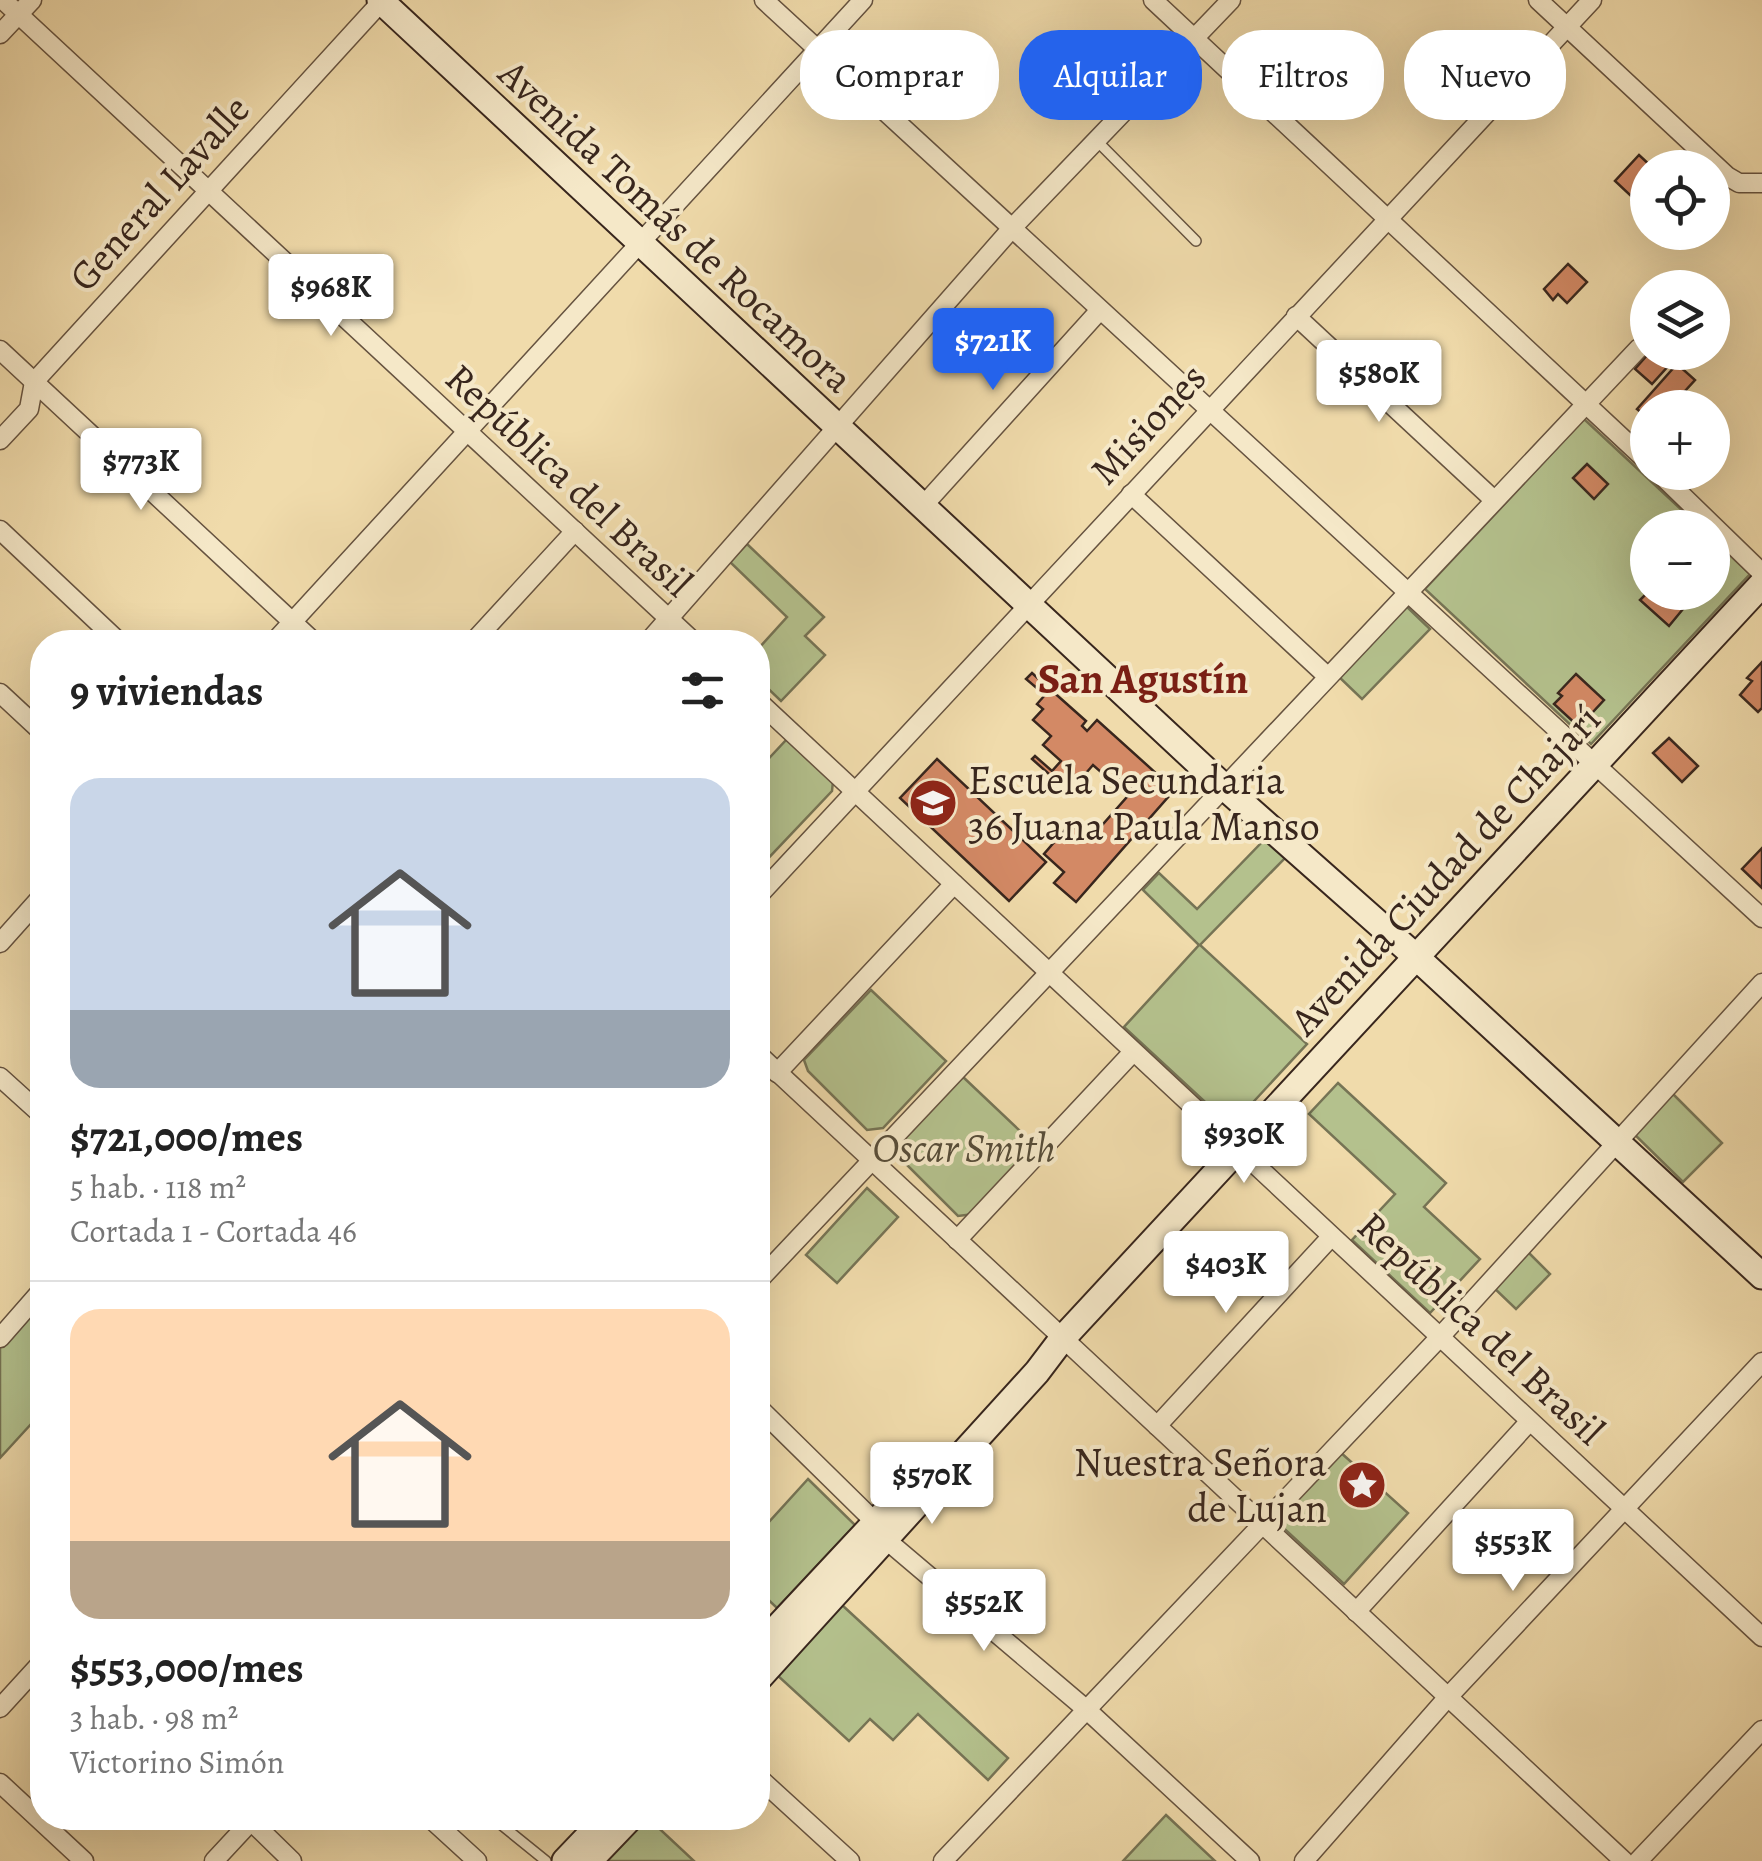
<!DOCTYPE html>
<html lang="es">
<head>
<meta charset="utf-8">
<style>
  body { margin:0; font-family:Alegreya,serif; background:#f2f2f2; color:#222; height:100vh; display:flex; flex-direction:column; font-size:38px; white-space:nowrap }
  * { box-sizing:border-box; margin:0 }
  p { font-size:32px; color:#767676 }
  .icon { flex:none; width:55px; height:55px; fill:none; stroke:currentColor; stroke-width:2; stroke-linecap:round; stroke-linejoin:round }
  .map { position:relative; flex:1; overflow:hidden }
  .drawer { position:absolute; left:30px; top:630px; width:740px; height:1200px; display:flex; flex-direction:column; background:#fff; border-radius:40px; box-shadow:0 10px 40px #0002 }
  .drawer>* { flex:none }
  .banner { position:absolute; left:800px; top:30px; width:810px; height:90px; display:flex; gap:20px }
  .fabs { position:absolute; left:1630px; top:150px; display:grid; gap:20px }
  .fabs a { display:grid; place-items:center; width:100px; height:100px; border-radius:50%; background:#fff; box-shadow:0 10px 40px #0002; font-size:50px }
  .price { position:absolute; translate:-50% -85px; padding:0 22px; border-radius:10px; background:#fff; color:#222; font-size:32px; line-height:65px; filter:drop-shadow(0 2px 5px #0008) }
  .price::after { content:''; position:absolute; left:50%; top:60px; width:30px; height:22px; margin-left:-15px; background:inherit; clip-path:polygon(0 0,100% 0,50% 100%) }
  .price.selected { background:#2563eb; color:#fff }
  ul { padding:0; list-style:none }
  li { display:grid; align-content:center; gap:20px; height:530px; padding:0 40px }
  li+li { border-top:2px solid #e0e0e0 }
  li span { display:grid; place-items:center; height:310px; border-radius:30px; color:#555 }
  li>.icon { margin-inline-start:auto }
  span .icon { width:180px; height:180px; fill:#fffc; stroke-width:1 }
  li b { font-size:42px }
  h2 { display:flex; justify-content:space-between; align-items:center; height:120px; padding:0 40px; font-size:42px }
  .tag { padding:0 35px; border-radius:40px; background:#fff; box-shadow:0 10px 40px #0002; font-size:35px; line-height:90px }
  .tag.selected { background:#2563eb; color:#fff }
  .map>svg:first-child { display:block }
</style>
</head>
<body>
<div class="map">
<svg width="1762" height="1861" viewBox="0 0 1762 1861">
  <rect width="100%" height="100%" fill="#f0dbab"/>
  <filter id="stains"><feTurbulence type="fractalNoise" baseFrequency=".002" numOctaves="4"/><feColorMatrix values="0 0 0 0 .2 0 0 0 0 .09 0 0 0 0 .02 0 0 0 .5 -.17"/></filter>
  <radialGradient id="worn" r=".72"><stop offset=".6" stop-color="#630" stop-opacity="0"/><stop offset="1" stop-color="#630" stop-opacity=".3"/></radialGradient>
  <g fill="#b4c18d" stroke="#767455" stroke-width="2.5">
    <path d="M1584,419l116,108 -52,1v64h64l1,-53 37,35 -159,170 -166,-155z"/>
    <path d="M747,544l77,73 -19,19 20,19 -44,46 -23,-22v-30l29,-32 -57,-55z"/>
    <path d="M1405,605l25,24 -68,70 -24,-23z"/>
    <path d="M787,739l46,42 -1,10 -72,76 -2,-2v-95z"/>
    <path d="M1266,838l20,19 -86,88 107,99 -76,82 -107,-99 75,-82 -56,-55 16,-17 38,36z"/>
    <path d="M871,990l75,71 -63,67 -16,2 -59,-59 -4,-11z"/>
    <path d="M962,1076l75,71 -63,67 -16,2 -59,-59 -4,-10z"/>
    <path d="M1338,1083l108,100 -22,24 56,52 -50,54 -78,-73 43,-46 -86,-80z"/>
    <path d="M1670,1091l52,52 -39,39 -52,-51z"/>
    <path d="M867,1188l31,29 -61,66 -31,-28z"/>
    <path d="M1528,1252l22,22 -34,35 -23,-22z"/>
    <path d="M42,1301v111l-42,46v-111z"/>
    <path d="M1339,1451l69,62 -64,71 -68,-63z"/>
    <path d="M808,1479l47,46 -78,83 -19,-18v-56z"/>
    <path d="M842,1605l166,153 -20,22 -70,-66 -25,26 -23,-21 -21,22 -72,-66z"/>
    <path d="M1166,1815l49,46h-92z"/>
    <path d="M634,1818h14l46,43h-102z"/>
  </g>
  <g fill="#d38965" stroke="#38261d" stroke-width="2.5">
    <path d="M1639,155l14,13h-5l-3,41 -30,-28z"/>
    <path d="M1568,264l19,18 -20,21 -9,-9 -5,6 -9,-11z"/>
    <path d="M1650,352h8l12,12 -18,20 -17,-15z"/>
    <path d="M1677,364l18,16 -21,23 4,5h-30v10l-11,-9z"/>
    <path d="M1587,464l21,20 -14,15 -21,-21z"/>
    <path d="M1648,592h49l-28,34 -29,-26z"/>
    <path d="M1762,662v46l-4,4 -18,-17 12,-14 -5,-3z"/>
    <path d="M1032,673l54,48 -4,5 5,5 10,-11 61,55 -6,6 17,15 -93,106 -22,-19 10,-11 -20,-18 26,-30 19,16 44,-50 -26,-23 -5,6 -9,-8 -13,15 -11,-10 -11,12 -26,-23 3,-3 17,15 9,-10 -18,-16 8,-9 -18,-16 10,-11 -6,-5 8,-9 -19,-16z"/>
    <path d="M1576,674l28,26 -25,27 -25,-23 8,-8 -4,-3z"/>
    <path d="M1669,738l29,28 -16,16 -29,-29z"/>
    <path d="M937,759l109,103 -37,39 -109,-103z"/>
    <path d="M1762,848v40l-20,-19z"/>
  </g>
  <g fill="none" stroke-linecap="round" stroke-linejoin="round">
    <g stroke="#665340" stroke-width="12">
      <g id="lane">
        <path d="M1096,140l100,101"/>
        <path d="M493,1818l53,43"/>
      </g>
    </g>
    <g stroke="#665340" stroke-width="21">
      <g id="street">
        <path d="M3,0l691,642"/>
        <path d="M764,0l998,918"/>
        <path d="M1153,0l495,462"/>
        <path d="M1538,0l189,176 12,7h23"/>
        <path d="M0,34l32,-34"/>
        <path d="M1296,316l198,184"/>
        <path d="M0,350l314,292"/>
        <path d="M0,440l29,-31 5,-27 349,-382"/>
        <path d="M1658,472l104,101"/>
        <path d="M1131,494l196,182"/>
        <path d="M922,507l178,-197"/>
        <path d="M0,530l119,112"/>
        <path d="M274,642l589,-642"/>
        <path d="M473,642l102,-111"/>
        <path d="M648,642l365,-415 218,-227"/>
        <path d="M0,693l42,39"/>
        <path d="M758,701l1004,936"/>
        <path d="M758,896l834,-896"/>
        <path d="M0,943l42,-47"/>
        <path d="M758,1054l866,807"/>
        <path d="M777,1073l177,-189"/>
        <path d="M0,1077l42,38"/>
        <path d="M957,1240l176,-188"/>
        <path d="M758,1281l881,-933"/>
        <path d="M0,1338l42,-48"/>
        <path d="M758,1407l117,115 9,16 203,172 163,151"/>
        <path d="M1157,1426l173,-188"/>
        <path d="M1356,1612l173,-190"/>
        <path d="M0,1708l42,-46"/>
        <path d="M758,1777l92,84"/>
        <path d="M0,1783l84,78"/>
        <path d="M430,1818l47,43"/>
        <path d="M251,1821l41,40"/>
        <path d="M214,1861l40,-43"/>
        <path d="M943,1861l496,-523 323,-355"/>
        <path d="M1304,1861l144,-164 314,-335"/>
        <path d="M1638,1861l124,-131"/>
      </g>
    </g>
    <g stroke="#38261d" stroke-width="29">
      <g id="secondary">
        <path d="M380,0l843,786 192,170 347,320"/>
        <path d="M758,1648l160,-171"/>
        <path d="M758,1679l279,-307 25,-33 700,-755"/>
        <path d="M565,1861l41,-43"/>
        <path d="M589,1861l41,-43"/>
      </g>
    </g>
    <use href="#lane" stroke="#f5e8c8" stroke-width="9"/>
    <use href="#street" stroke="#f5e8c8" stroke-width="18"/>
    <use href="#secondary" stroke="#f5e8c8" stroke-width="25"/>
  </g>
  <defs>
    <g id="school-disc" transform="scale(2.5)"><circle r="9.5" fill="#8f2418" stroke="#f5e8c8"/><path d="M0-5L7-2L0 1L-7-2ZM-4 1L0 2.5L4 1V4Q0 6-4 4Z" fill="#fff"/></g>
    <g id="sight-disc" transform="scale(2.5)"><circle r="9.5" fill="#8f2418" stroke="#f5e8c8"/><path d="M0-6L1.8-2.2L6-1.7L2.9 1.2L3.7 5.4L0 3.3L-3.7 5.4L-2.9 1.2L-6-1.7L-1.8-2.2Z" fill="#fff"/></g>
  </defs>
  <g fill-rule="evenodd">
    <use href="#school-disc" x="933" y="803"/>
    <use href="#sight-disc" x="1362" y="1485"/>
  </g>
  <g text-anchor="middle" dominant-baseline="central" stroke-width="8" stroke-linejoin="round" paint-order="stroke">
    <g font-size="40" fill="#38261d" stroke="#f5e8c8">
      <text transform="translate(159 193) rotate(-48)">General Lavalle</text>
      <text transform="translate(676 226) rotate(43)">Avenida Tomás de Rocamora</text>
      <text transform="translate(1148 424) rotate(-47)">Misiones</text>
      <text transform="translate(569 480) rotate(43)">República del Brasil</text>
      <text transform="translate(1445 870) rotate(-47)">Avenida Ciudad de Chajarí</text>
      <text transform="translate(1481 1328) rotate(43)">República del Brasil</text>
    </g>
    <g font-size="40" fill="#38261d" stroke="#f5e8c8" text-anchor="start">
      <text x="968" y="780">Escuela Secundaria<tspan x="968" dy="46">36 Juana Paula Manso</tspan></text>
      <text x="1327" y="1462" text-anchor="end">Nuestra Señora<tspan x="1327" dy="46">de Lujan</tspan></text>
    </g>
    <g font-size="40" font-style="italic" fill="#574d39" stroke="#f5e8c8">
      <text x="964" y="1148">Oscar Smith</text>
    </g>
    <g font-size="42" font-weight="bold" fill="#7a1f14" stroke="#f5e8c8">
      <text x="1143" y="678">San Agustín</text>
    </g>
  </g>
  <rect width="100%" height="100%" filter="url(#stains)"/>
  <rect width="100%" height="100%" fill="url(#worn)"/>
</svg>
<div class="fabs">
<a><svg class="icon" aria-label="locate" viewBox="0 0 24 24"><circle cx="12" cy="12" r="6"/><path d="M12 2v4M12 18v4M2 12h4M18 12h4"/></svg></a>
<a><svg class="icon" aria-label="layers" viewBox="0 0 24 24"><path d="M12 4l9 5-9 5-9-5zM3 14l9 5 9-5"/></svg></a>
<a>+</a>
<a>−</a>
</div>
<b class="price" style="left:331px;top:339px">$968K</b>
<b class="price selected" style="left:993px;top:393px">$721K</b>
<b class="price" style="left:1379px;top:425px">$580K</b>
<b class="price" style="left:141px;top:513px">$773K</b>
<b class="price" style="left:1244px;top:1186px">$930K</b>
<b class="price" style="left:1226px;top:1316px">$403K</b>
<b class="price" style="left:932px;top:1527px">$570K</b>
<b class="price" style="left:1513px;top:1594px">$553K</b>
<b class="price" style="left:984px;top:1654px">$552K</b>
<div class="banner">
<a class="tag">Comprar</a>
<a class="tag selected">Alquilar</a>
<a class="tag">Filtros</a>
<a class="tag">Nuevo</a>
</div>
<section class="drawer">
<h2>9 viviendas<svg class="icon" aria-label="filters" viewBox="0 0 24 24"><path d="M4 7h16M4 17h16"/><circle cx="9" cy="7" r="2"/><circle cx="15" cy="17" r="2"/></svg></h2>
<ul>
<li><span style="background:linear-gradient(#c9d6e8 75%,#9aa5b1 0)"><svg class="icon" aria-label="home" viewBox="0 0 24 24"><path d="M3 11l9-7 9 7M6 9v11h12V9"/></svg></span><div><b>$721,000/mes</b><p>5 hab. · 118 m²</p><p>Cortada 1 - Cortada 46</p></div></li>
<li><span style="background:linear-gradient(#ffd9b3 75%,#b9a48a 0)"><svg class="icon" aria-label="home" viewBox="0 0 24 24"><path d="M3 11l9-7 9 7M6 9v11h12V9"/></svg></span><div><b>$553,000/mes</b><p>3 hab. · 98 m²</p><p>Victorino Simón</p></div></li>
</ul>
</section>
</div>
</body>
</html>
